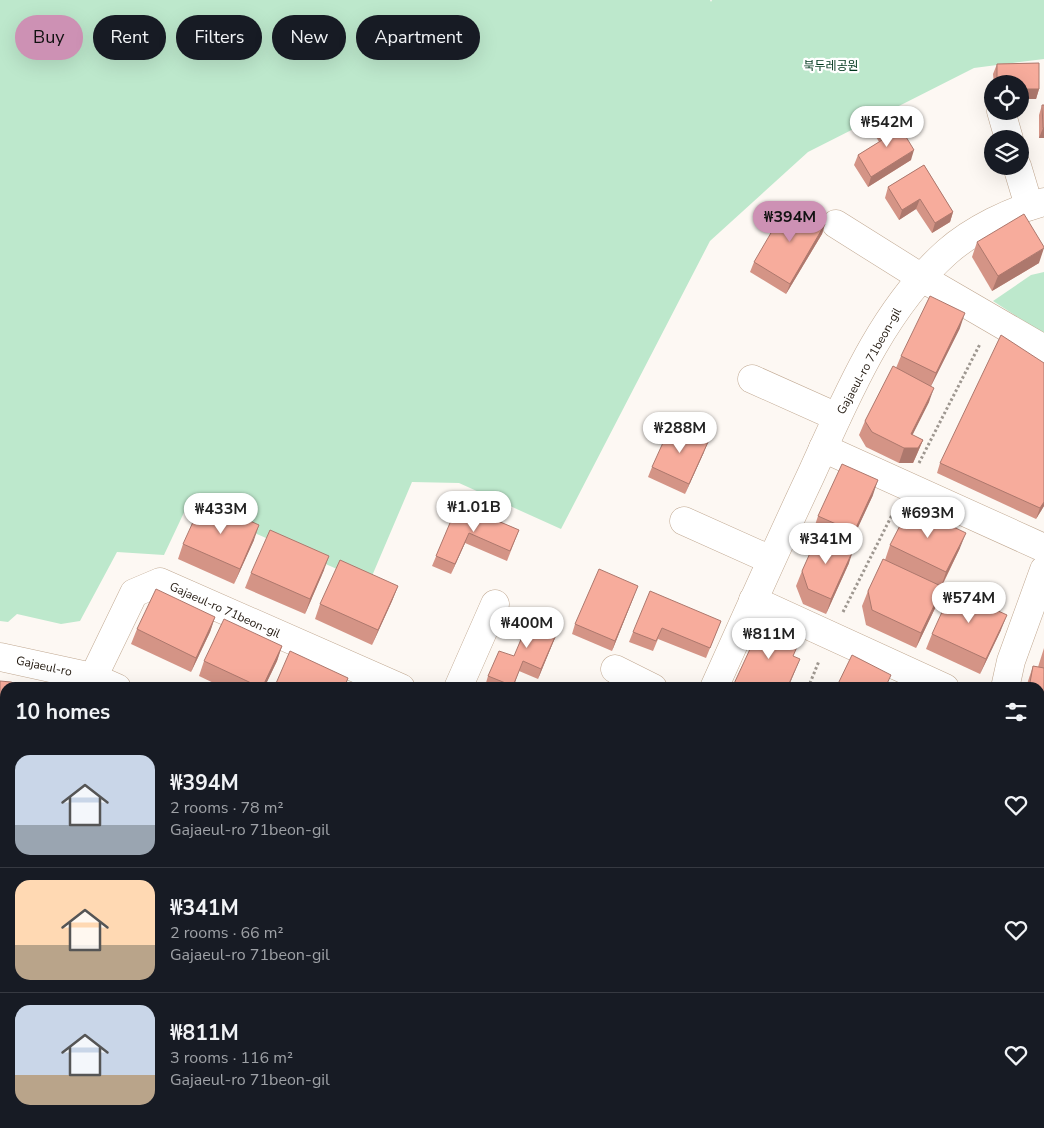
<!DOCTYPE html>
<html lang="en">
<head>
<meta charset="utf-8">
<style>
  body { margin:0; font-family:"Nunito Sans","Noto Sans KR",sans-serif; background:#20242c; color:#f1f3f6; height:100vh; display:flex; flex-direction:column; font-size:19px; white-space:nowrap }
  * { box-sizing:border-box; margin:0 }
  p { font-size:16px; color:#9ea1a6 }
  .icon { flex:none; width:28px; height:28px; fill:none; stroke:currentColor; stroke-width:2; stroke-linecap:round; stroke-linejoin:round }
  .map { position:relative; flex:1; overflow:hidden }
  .drawer { position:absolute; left:0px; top:682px; width:1045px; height:446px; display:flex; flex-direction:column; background:#171b24; border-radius:15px 15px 0 0; box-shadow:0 5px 20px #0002 }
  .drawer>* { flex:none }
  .banner { position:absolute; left:15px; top:15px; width:500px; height:45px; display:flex; gap:10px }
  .fabs { position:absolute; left:984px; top:75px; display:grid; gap:10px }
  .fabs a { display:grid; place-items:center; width:45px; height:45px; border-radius:50%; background:#171b24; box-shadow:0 5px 20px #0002; font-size:25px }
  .price { position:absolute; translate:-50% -42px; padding:0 11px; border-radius:18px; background:#fff; color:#222; font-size:16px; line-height:32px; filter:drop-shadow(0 1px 2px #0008) }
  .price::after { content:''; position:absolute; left:50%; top:30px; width:15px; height:11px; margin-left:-8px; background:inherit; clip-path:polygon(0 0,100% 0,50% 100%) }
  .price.selected { background:#cd91b4; color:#111 }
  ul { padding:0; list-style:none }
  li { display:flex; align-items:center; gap:15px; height:125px; padding:0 15px }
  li+li { border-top:1px solid #363941 }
  li span { display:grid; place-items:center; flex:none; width:140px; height:100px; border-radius:15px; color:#555 }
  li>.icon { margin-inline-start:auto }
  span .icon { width:60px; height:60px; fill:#fffc; stroke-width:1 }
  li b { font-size:21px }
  h2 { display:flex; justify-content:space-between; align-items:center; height:60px; padding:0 15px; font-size:21px }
  .pill { padding:0 18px; border-radius:22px; background:#171b24; box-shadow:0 5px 20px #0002; font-size:18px; line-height:45px }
  .pill.selected { background:#cd91b4; color:#111 }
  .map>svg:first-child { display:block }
</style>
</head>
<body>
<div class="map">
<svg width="1044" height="1128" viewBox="0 0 1044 1128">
  <rect width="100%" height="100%" fill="#fdf8f3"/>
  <g fill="#bde8cc">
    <path d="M0,0h710l1,2 1,-2h332v59l-70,9 -166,84 -98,89 -149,288 -102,-46 -47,-1 -43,101 -181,-79 -24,51 -47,-3 -37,69 -19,3 -44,-10 -9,8 -8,-1z"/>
    <path d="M1044,272v62l-51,-33 38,-26z"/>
    <path d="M1040,1006l4,3v119h-371v-4h367z"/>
  </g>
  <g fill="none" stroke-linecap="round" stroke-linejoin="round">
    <g stroke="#c0a891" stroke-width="29">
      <g id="minor">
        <path d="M1001,111l8,28"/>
        <path d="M1017,166l12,40"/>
        <path d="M836,224l86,54 122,71"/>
        <path d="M752,379l85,38"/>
        <path d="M823,448l221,100"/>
        <path d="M684,521l87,39"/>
        <path d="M753,600l192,88"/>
        <path d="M0,657l92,20 25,11"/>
        <path d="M615,669l38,19"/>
        <path d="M88,688l46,-95 26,-11 241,106"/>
        <path d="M458,688l37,-84"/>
        <path d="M714,688c32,-71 63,-141 96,-211 36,-79 71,-166 137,-225 25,-22 65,-42 97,-50"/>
        <path d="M1005,688l6,-27 33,-91"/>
        <path d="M0,776l5,2"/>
        <path d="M0,939h5"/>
        <path d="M1040,959h4"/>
        <path d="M0,1127l7,1"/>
        <path d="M160,1128l1,-4"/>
        <path d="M326,1128v-4"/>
        <path d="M461,1128v-4"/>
        <path d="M564,1128v-4"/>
      </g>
    </g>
    <g stroke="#9e9790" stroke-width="3" stroke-dasharray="2.5 2.5" stroke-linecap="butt">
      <path d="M919,463l61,-119"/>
      <path d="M843,612l51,-101"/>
      <path d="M808,688l11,-27"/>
      <path d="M0,1034h5"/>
      <path d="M239,1128l1,-4"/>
      <path d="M650,1128v-4"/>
    </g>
    <use href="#minor" stroke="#fff" stroke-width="28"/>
  </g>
  <g fill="#d49486">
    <path d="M1039,63v26l-3,10h-16v-15h-26l-1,-10 4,-10z"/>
    <path d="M1042,105l2,33h-5v-23z"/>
    <path d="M878,123l33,37 -43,27 -14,-22 4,-10 21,-13 -5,-9z"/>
    <path d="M924,165l29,47 -3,10 -18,11 -16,-24 -17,11 -14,-22 3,-11z"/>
    <path d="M825,224l-3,10 -36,60 -36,-22 4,-10z"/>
    <path d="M977,242l62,21 -47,28 -20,-34z"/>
    <path d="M960,328l-29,58 -2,16 -17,33 11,5 -6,14 -4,9h-14l-33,-16 -7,-12 6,-14 31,-53 5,-12z"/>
    <path d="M1044,363v143l-8,13 -99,-46 3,-10z"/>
    <path d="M704,452l-19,42 -37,-17 4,-10z"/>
    <path d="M873,495l-24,51v17l-23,51 -23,-10 -7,-18 6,-15 17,-37 -6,-3 5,-15z"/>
    <path d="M458,504l61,26 -12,31 -42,-18 -14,31 -19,-8z"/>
    <path d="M254,540l-20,44 -56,-25 5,-15z"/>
    <path d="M890,545l70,3 -18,38 -4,16 -22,46 -50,-23 -4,-19 6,-15 17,-31z"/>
    <path d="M324,570l-19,44 -60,-26 6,-15z"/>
    <path d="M398,586l-6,15 -20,44 -57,-26 5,-15z"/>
    <path d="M634,596l-22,55 -40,-17 3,-10z"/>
    <path d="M215,617l-5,15 -19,40 -60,-28 6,-15z"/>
    <path d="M721,621l-15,37 -48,-19 -5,12 -24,-9 4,-10z"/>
    <path d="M561,623l-23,56 -19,-8 -6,17h-26l-2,-2 3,-10 26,-20z"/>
    <path d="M1001,630l-21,44 -54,-25 6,-15z"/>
    <path d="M282,646l-5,15 -13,27h-40l-25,-12 5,-15z"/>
    <path d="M1044,648v111l-4,-1v-70h-14l2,-7 5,-15 5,1z"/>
    <path d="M0,681l5,7v59l-5,-2v-5l3,-13 -3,-1z"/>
    <path d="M37,1124h103l-2,4h-100l1,-4z"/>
    <path d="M179,1124h52l-2,4h-51z"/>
    <path d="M262,1124h47l-1,4h-47z"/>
    <path d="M352,1124h48l-1,4h-47z"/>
    <rect x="400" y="1124" width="49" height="4"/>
    <path d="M492,1124h61v4h-63z"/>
  </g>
  <g fill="#ad786d">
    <path d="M1020,89h19l-3,10h-16z"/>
    <path d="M1043,128h1v10h-5z"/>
    <path d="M914,150l-3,10 -43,27 3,-10z"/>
    <path d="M920,199l-4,10 -17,11 3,-10z"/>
    <path d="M953,212l-3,10 -18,11 3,-10z"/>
    <path d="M825,224l-3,10 -36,60 4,-10z"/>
    <path d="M1044,248l-5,15 -47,28 6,-15z"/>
    <path d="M965,313l-5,15 -30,60 6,-15z"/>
    <path d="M934,388l-5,14 -23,46 17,-8 -6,14 -4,9h-14l5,-15z"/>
    <path d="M708,442l-4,10 -19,42 4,-10z"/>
    <path d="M878,480l-5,15 -24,52 5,-15z"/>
    <path d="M1044,502v4l-8,13 4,-11z"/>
    <path d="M259,525l-5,15 -20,44 6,-15z"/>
    <path d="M469,533l-4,10 -14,31 4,-10z"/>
    <path d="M966,533l-6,15 -19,39 5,-15z"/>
    <path d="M854,548l-5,15 -23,51 5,-15z"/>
    <path d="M329,556l-5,14 -19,44 5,-15z"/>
    <path d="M398,586l-6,15 -20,44 6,-15z"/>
    <path d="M638,586l-26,65 3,-10z"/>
    <path d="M943,587l-5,15 -22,46 5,-15z"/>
    <path d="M1007,615l-6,15 -21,44 6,-15z"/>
    <path d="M215,617l-5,15 -19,40 5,-14z"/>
    <path d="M561,623l-4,10 -19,46 3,-10z"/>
    <path d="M282,646l-5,15 -13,27h-2z"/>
    <path d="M800,659l-12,29h-1z"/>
    <path d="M0,716h5v4l-2,7 -3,-1z"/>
    <path d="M5,970l-3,10 -2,1v-6z"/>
    <path d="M95,1124h45l-2,4h-45z"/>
    <path d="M182,1124h49l-2,4h-48z"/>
    <path d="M266,1124l43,1 -1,3h-43z"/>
  </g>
  <g fill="#f7ac9c" stroke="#ad786d">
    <path d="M1039,63v26h-19v-5h-23v-20z"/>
    <path d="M1042,105h2v23h-1z"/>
    <path d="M892,114l22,36 -43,27 -13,-22 29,-18 -9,-14z"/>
    <path d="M924,165l29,47 -18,11 -15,-24 -18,11 -14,-23z"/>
    <path d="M789,202l36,22 -35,60 -36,-22z"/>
    <path d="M1024,214l20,33v1l-46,28 -21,-34z"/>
    <path d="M930,296l35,17 -29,60 -35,-17z"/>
    <path d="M1001,335l43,28v139l-4,6 -100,-45z"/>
    <path d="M893,366l41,22 -23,46 12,6 -5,8h-14l-32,-16 -7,-11z"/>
    <path d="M671,425l37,17 -19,42 -37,-17z"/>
    <path d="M842,464l36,16 -24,52 -36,-16z"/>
    <path d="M203,500l56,25 -19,44 -57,-25z"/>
    <path d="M458,504l61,26 -9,21 -41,-18 -14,31 -19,-8z"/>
    <path d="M910,506l56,27 -20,39 -56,-27z"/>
    <path d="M270,530l59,26 -19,43 -59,-26z"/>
    <path d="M819,533l35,15 -23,51 -23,-10 -6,-18z"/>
    <path d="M883,559l60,28 -22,46 -49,-23 -4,-19z"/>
    <path d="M340,560l58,26 -20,44 -58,-26z"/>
    <path d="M599,569l39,17 -23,55 -40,-17z"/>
    <path d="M156,589l59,28 -19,41 -59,-29z"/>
    <path d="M952,590l55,25 -21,44 -54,-25z"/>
    <path d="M650,591l71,30 -11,27 -48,-20 -6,13 -23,-9z"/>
    <path d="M533,611l28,12 -20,46 -18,-8 -10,25 -25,-10 11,-25 15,5z"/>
    <path d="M224,619l58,27 -20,42 -58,-27z"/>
    <path d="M763,621l38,17 -8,18 7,3 -13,29h-55z"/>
    <path d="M290,651l58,27 -4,10h-70z"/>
    <path d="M852,655l39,20 -6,13h-49z"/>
    <path d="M1033,666l11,2v75h-4v-55h-11z"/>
    <path d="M0,681l11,1 15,6h-21v28h-5z"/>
    <path d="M5,723v12l-2,-1z"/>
    <path d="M0,964l5,6 -5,5z"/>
    <rect x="41" y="1124" width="52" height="4"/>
    <path d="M270,1124h39v1z"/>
    <path d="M357,1124h43l-1,4h-42z"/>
    <path d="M406,1124h43v4h-44z"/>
    <rect x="495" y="1124" width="58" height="4"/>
    <rect x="595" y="1124" width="50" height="4"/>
  </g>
  <g text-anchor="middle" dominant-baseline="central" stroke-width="4.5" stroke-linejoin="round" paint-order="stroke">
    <g font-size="12" fill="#00371d" stroke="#fff">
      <text x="831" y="66">북두레공원</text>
    </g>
    <g font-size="12" fill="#231a11" stroke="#fff">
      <text transform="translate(869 361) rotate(-61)">Gajaeul-ro 71beon-gil</text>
      <text transform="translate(225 610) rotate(24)">Gajaeul-ro 71beon-gil</text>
      <text transform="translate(44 666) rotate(12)">Gajaeul-ro</text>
    </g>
  </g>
</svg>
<div class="fabs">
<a><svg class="icon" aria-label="locate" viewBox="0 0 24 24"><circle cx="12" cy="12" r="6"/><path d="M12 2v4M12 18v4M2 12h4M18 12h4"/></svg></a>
<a><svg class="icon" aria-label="layers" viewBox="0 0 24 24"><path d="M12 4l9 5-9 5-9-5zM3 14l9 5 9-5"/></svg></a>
</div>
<b class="price" style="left:887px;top:148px">₩542M</b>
<b class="price selected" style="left:790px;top:243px">₩394M</b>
<b class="price" style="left:680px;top:454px">₩288M</b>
<b class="price" style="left:474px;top:533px">₩1.01B</b>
<b class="price" style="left:221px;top:535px">₩433M</b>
<b class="price" style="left:928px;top:539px">₩693M</b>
<b class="price" style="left:826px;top:565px">₩341M</b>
<b class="price" style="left:969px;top:624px">₩574M</b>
<b class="price" style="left:527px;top:649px">₩400M</b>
<b class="price" style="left:769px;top:660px">₩811M</b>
<div class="banner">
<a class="pill selected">Buy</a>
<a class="pill">Rent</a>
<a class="pill">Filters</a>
<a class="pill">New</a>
<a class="pill">Apartment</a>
</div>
<section class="drawer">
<h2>10 homes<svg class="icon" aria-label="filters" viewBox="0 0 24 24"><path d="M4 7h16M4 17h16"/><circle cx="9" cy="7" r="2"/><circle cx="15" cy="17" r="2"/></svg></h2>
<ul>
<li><span style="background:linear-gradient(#c9d6e8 70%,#9aa5b1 0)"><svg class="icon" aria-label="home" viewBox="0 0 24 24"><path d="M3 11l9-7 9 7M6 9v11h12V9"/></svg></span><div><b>₩394M</b><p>2 rooms · 78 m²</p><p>Gajaeul-ro 71beon-gil</p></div><svg class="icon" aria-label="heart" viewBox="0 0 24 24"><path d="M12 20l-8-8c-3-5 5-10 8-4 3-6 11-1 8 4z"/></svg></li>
<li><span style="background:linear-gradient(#ffd9b3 65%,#b9a48a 0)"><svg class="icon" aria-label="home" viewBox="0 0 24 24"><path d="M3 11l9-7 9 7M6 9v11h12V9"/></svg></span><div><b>₩341M</b><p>2 rooms · 66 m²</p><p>Gajaeul-ro 71beon-gil</p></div><svg class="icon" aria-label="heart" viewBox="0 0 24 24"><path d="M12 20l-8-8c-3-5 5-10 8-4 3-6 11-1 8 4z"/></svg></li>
<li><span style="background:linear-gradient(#c9d6e8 70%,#b9a48a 0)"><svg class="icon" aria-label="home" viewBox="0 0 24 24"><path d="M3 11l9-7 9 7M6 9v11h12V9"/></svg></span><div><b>₩811M</b><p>3 rooms · 116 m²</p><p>Gajaeul-ro 71beon-gil</p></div><svg class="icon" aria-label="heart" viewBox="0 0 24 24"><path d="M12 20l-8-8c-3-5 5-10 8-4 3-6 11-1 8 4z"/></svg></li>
</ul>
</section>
</div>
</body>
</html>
